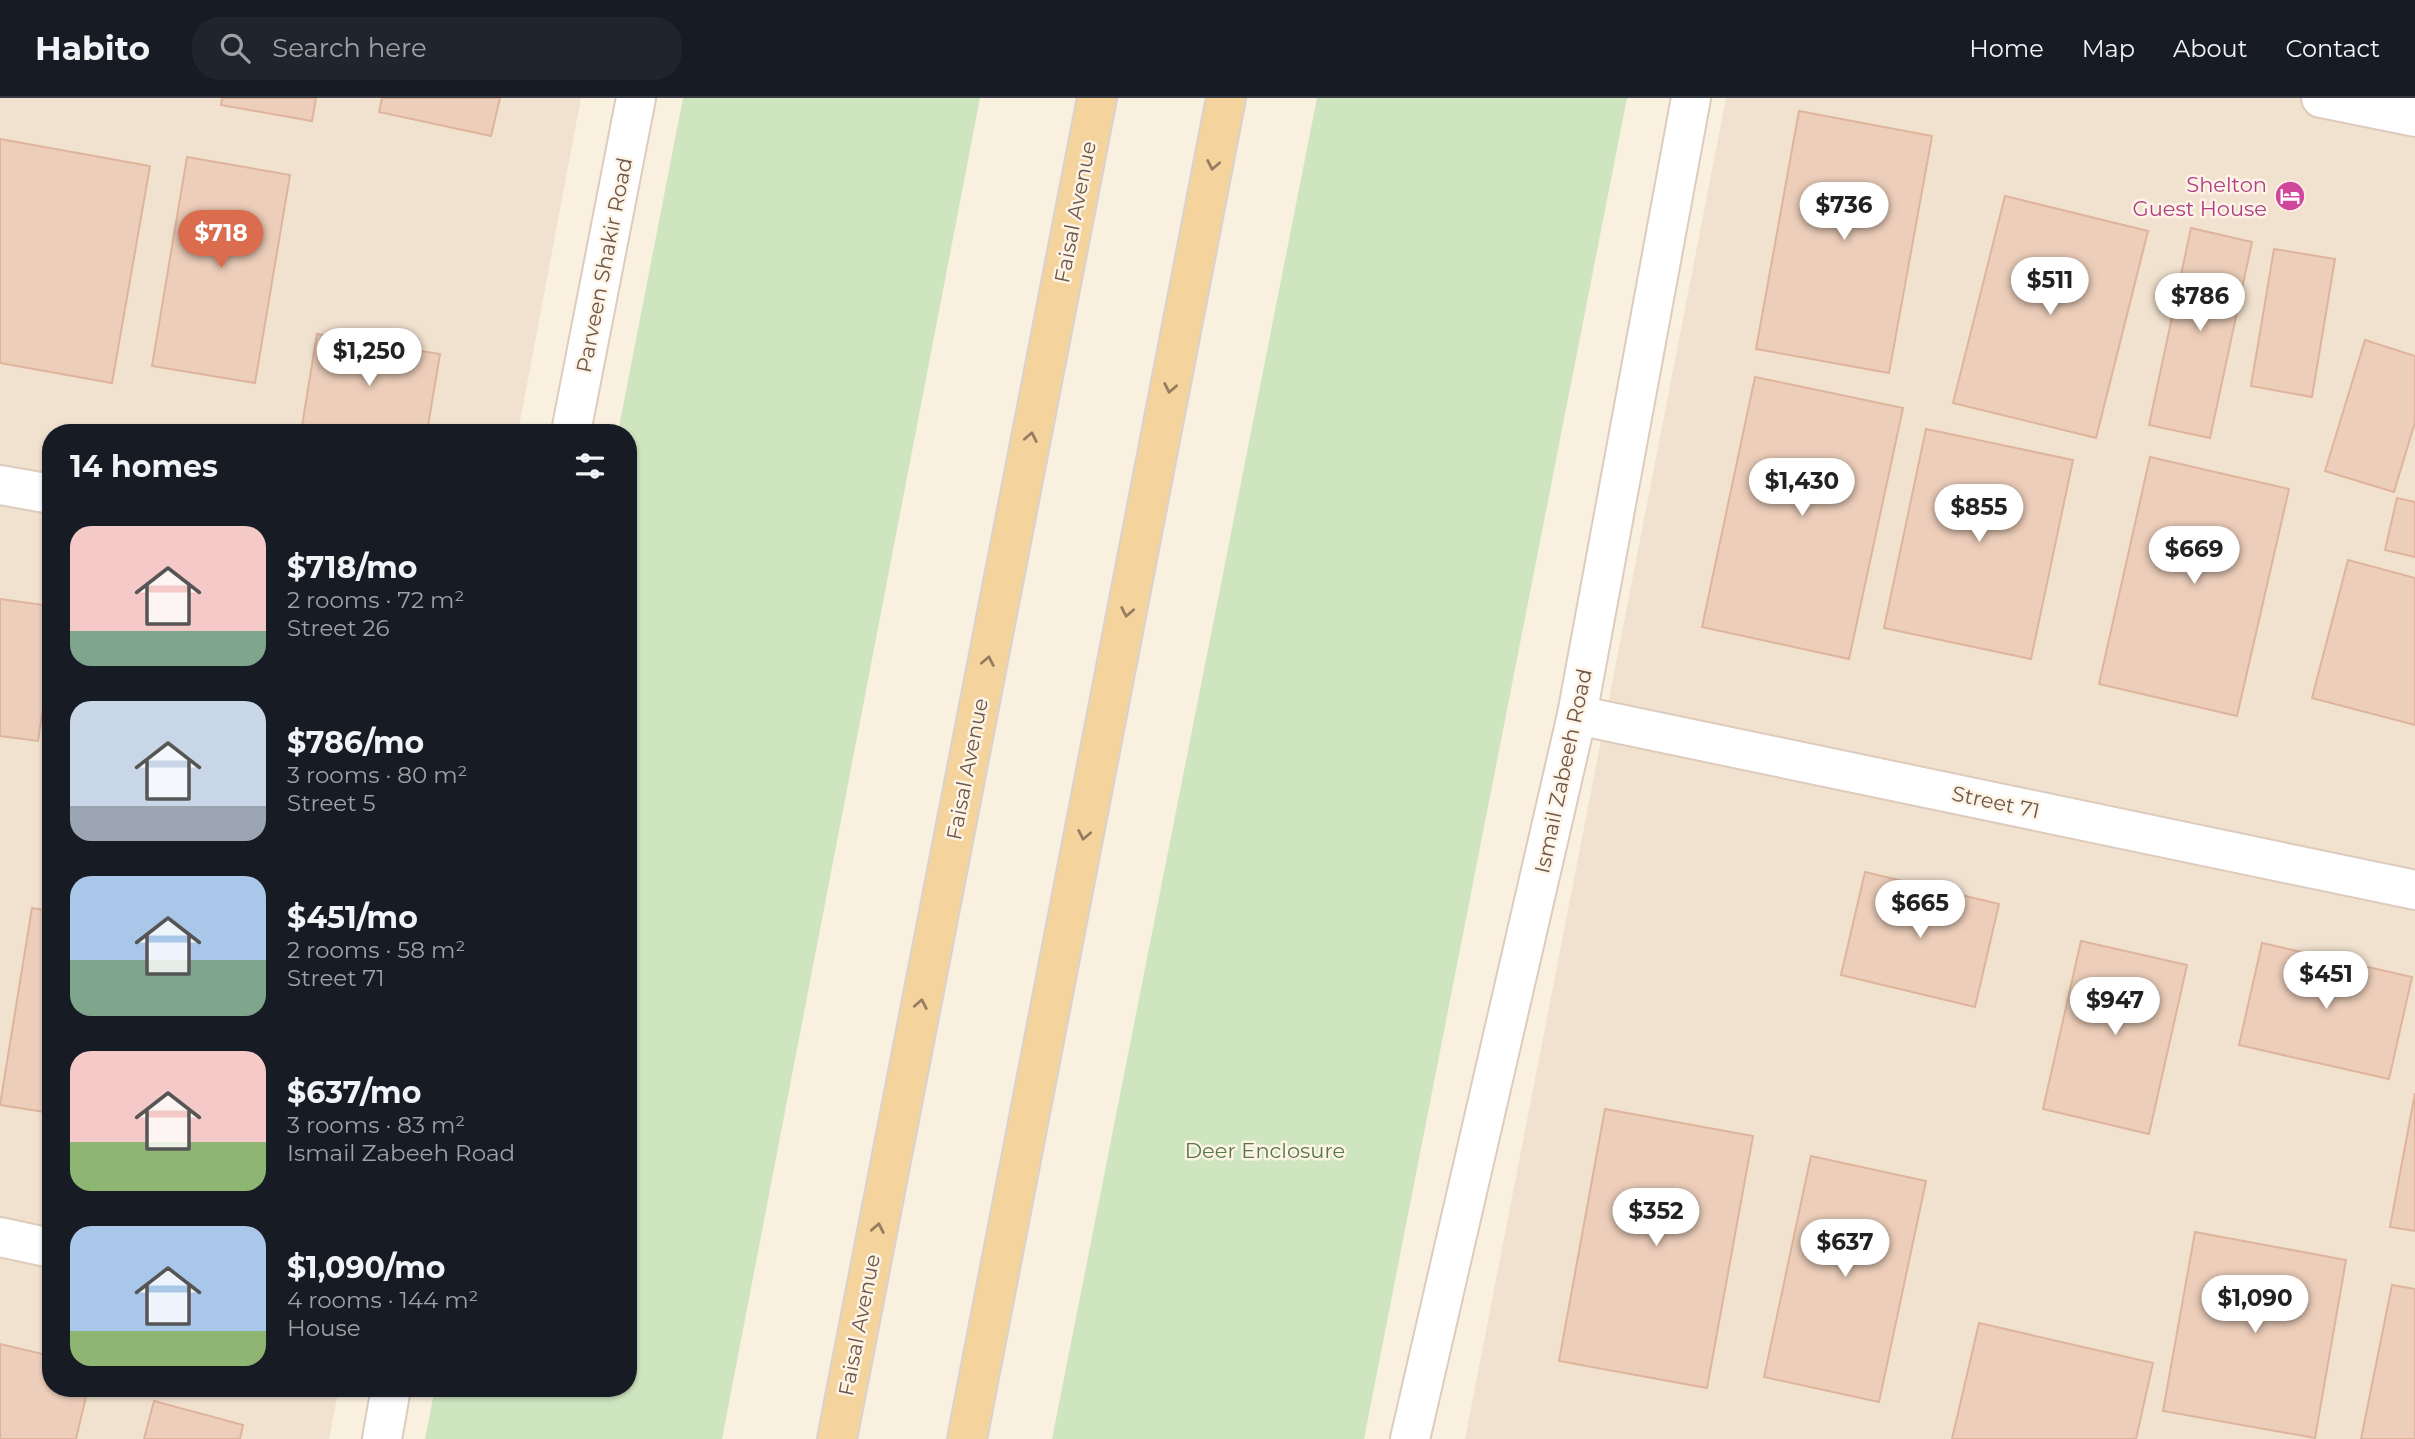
<!DOCTYPE html>
<html lang="en">
<head>
<meta charset="utf-8">
<style>
  body { margin:0; font-family:Montserrat,sans-serif; background:#20242c; color:#f1f3f6; height:100vh; display:flex; flex-direction:column; font-size:26px; white-space:nowrap }
  * { box-sizing:border-box; margin:0 }
  p { font-size:23px; color:#9ea1a6 }
  .icon { flex:none; width:38px; height:38px; fill:none; stroke:currentColor; stroke-width:2; stroke-linecap:round; stroke-linejoin:round }
  .map { position:relative; flex:1; overflow:hidden }
  .drawer { position:absolute; left:42px; top:326px; width:595px; height:973px; display:flex; flex-direction:column; background:#171b24; border-radius:28px; box-shadow:0 2px 5px #0004 }
  .drawer>* { flex:none }
  .price { position:absolute; translate:-50% -60px; padding:0 16px; border-radius:24px; background:#fff; color:#222; font-size:23px; line-height:46px; filter:drop-shadow(0 2px 4px #0008) }
  .price::after { content:''; position:absolute; left:50%; top:42px; width:21px; height:16px; margin-left:-10px; background:inherit; clip-path:polygon(0 0,100% 0,50% 100%) }
  .price.selected { background:#db6d4e; color:#fff }
  ul { padding:0; list-style:none }
  li { display:flex; align-items:center; gap:21px; height:175px; padding:0 28px }
  li span { display:grid; place-items:center; flex:none; width:196px; height:140px; border-radius:21px; color:#555 }
  li>.icon { margin-inline-start:auto }
  span .icon { width:84px; height:84px; fill:#fffc; stroke-width:1 }
  li b { font-size:30px }
  h2 { display:flex; justify-content:space-between; align-items:center; height:84px; padding:0 28px; font-size:30px }
  header { display:flex; align-items:center; gap:42px; box-sizing:border-box; height:98px; padding:0 35px; background:#171b24; border-bottom:2px solid #363941 }
  header strong { font-size:33px }
  nav { display:flex; gap:38px; margin-inline-start:auto; font-size:24px }
  .search { width:490px; height:63px; background:#20242c; display:flex; align-items:center; gap:18px; box-sizing:border-box; padding:0 24px; border-radius:28px; color:#9ea1a6; font-size:26px }
  .map>svg:first-child { display:block }
</style>
</head>
<body>
<header>
<strong>Habito</strong>
<div class="search"><svg class="icon" aria-label="search" viewBox="0 0 24 24"><circle cx="10" cy="10" r="6"/><path d="M15 15l6 6"/></svg>Search here</div>
<nav><a>Home</a><a>Map</a><a>About</a><a>Contact</a></nav>
</header>
<div class="map">
<svg width="2415" height="1341" viewBox="0 0 2415 1341">
  <rect width="100%" height="100%" fill="#faf0e0"/>
  <g fill="#f1e1cf">
    <path d="M0,0h581l-63,334h-467v956h288l-10,51h-329z"/>
    <path d="M1726,0h689v1341h-950z"/>
  </g>
  <g fill="#cfe5c0">
    <path d="M683,0h297l-258,1341h-297l10,-51h193v-956h-10z"/>
    <path d="M1317,0h310l-263,1341h-312z"/>
  </g>
  <g fill="#edceba" stroke="#deb59c" stroke-width="2">
    <path d="M222,0h94l-4,23 -91,-16z"/>
    <path d="M382,0h118l-9,38 -112,-24z"/>
    <path d="M1799,13l133,25 -43,237 -133,-24z"/>
    <path d="M0,41l150,27 -38,217 -112,-20z"/>
    <path d="M187,59l103,18 -35,208 -103,-17z"/>
    <path d="M2005,98l143,35 -52,207 -143,-35z"/>
    <path d="M2191,130l61,14 -42,196 -61,-13z"/>
    <path d="M2274,151l61,10 -23,138 -61,-11z"/>
    <path d="M317,236l123,20 -13,78h-126z"/>
    <path d="M2365,242l50,16v66l-21,70 -69,-21z"/>
    <path d="M1755,279l148,31 -54,251 -147,-32z"/>
    <path d="M1926,331l147,31 -42,199 -147,-31z"/>
    <path d="M2150,359l139,32 -52,227 -138,-32z"/>
    <path d="M2397,400l18,4v55l-30,-7z"/>
    <path d="M2348,462l67,18v147l-103,-27z"/>
    <path d="M0,501l51,7v49l-13,86 -38,-5z"/>
    <path d="M51,717v39l-7,-1z"/>
    <path d="M1865,774l134,32 -24,103 -134,-32z"/>
    <path d="M32,810l19,3v202l-51,-8z"/>
    <path d="M2081,843l106,24 -38,169 -106,-25z"/>
    <path d="M2262,845l150,34 -23,102 -150,-34z"/>
    <path d="M2415,995v138l-25,-4z"/>
    <path d="M1605,1011l148,27 -46,252 -148,-27z"/>
    <path d="M1811,1058l115,25 -47,221 -115,-25z"/>
    <path d="M2195,1134l151,28 -31,178 -152,-27z"/>
    <path d="M2392,1187l23,4v150h-54z"/>
    <path d="M1979,1225l174,40 -17,76h-184z"/>
    <path d="M0,1246l51,12v32h37l-12,51h-76z"/>
    <path d="M154,1303l89,24 -3,14h-96z"/>
  </g>
  <g fill="none" stroke-linecap="round" stroke-linejoin="round">
    <g stroke="#ddccbd" stroke-width="42">
      <g id="street">
        <path d="M2321,0l94,19"/>
        <path d="M571,334l65,-334"/>
        <path d="M0,387l51,9"/>
        <path d="M1577,617l838,175"/>
        <path d="M0,1139l51,11"/>
        <path d="M382,1341l9,-51"/>
        <path d="M1410,1341l167,-724 114,-617"/>
      </g>
    </g>
    <g stroke="#d9d3d0" stroke-width="42">
      <g id="primary">
        <path d="M837,1341l260,-1341"/>
        <path d="M967,1341l259,-1341"/>
      </g>
    </g>
    <use href="#street" stroke="#fff" stroke-width="38"/>
    <use href="#primary" stroke="#f4d39d" stroke-width="38"/>
  </g>
  <defs><path id="oneway-chevron" d="M-2-3.5L2.5 0L-2 3.5" fill="none" stroke-width="1.6" stroke-linecap="round" stroke-linejoin="round" transform="scale(1.75)"/></defs>
  <g stroke="#967c63">
    <use href="#oneway-chevron" transform="translate(1213 67) rotate(101)"/>
    <use href="#oneway-chevron" transform="translate(1170 290) rotate(101)"/>
    <use href="#oneway-chevron" transform="translate(1031 339) rotate(-79)"/>
    <use href="#oneway-chevron" transform="translate(1127 514) rotate(101)"/>
    <use href="#oneway-chevron" transform="translate(988 563) rotate(-79)"/>
    <use href="#oneway-chevron" transform="translate(1084 737) rotate(101)"/>
    <use href="#oneway-chevron" transform="translate(921 906) rotate(-79)"/>
    <use href="#oneway-chevron" transform="translate(878 1130) rotate(-79)"/>
  </g>
  <defs>
    <g id="hotel-disc" transform="scale(1.575)"><circle r="9.5" fill="#d1479c" stroke="#fdf4e6"/><path d="M-6-4.5h1.5V1H6V5H4.5V3h-9V5H-6ZM-4 0a1.8 1.8 0 1 1 3.6 0ZM.5 0V-2.5h3Q6-2.5 6 0Z" fill="#fff"/></g>
  </defs>
  <g fill-rule="evenodd">
    <use href="#hotel-disc" x="2290" y="98"/>
  </g>
  <g text-anchor="middle" dominant-baseline="central" stroke-width="5" stroke-linejoin="round" paint-order="stroke">
    <g font-size="21" fill="#b23c85" stroke="#fdf4e6" text-anchor="end">
      <text x="2267" y="86">Shelton<tspan x="2267" dy="24">Guest House</tspan></text>
    </g>
    <g font-size="21" fill="#6e574a" stroke="#fdf4e6">
      <text transform="translate(1075 114) rotate(-79)">Faisal Avenue</text>
      <text transform="translate(604 167) rotate(-79)">Parveen Shakir Road</text>
      <text transform="translate(967 671) rotate(-79)">Faisal Avenue</text>
      <text transform="translate(1563 673) rotate(-78)">Ismail Zabeeh Road</text>
      <text transform="translate(1996 704) rotate(12)">Street 71</text>
      <text transform="translate(859 1227) rotate(-79)">Faisal Avenue</text>
    </g>
    <g font-size="21" fill="#557946" stroke="#fdf4e6">
      <text x="1265" y="1052">Deer Enclosure</text>
    </g>
  </g>
</svg>
<b class="price" style="left:1844px;top:144px">$736</b>
<b class="price selected" style="left:221px;top:172px">$718</b>
<b class="price" style="left:2050px;top:219px">$511</b>
<b class="price" style="left:2200px;top:235px">$786</b>
<b class="price" style="left:369px;top:290px">$1,250</b>
<b class="price" style="left:1802px;top:420px">$1,430</b>
<b class="price" style="left:1979px;top:446px">$855</b>
<b class="price" style="left:2194px;top:488px">$669</b>
<b class="price" style="left:1920px;top:842px">$665</b>
<b class="price" style="left:2326px;top:913px">$451</b>
<b class="price" style="left:2115px;top:939px">$947</b>
<b class="price" style="left:1656px;top:1150px">$352</b>
<b class="price" style="left:1845px;top:1181px">$637</b>
<b class="price" style="left:2255px;top:1237px">$1,090</b>
<section class="drawer">
<h2>14 homes<svg class="icon" aria-label="filters" viewBox="0 0 24 24"><path d="M4 7h16M4 17h16"/><circle cx="9" cy="7" r="2"/><circle cx="15" cy="17" r="2"/></svg></h2>
<ul>
<li><span style="background:linear-gradient(#f6c9c9 75%,#7fa58c 0)"><svg class="icon" aria-label="home" viewBox="0 0 24 24"><path d="M3 11l9-7 9 7M6 9v11h12V9"/></svg></span><div><b>$718/mo</b><p>2 rooms · 72 m²</p><p>Street 26</p></div></li>
<li><span style="background:linear-gradient(#c9d6e8 75%,#9aa5b1 0)"><svg class="icon" aria-label="home" viewBox="0 0 24 24"><path d="M3 11l9-7 9 7M6 9v11h12V9"/></svg></span><div><b>$786/mo</b><p>3 rooms · 80 m²</p><p>Street 5</p></div></li>
<li><span style="background:linear-gradient(#a9c7e8 60%,#7fa58c 0)"><svg class="icon" aria-label="home" viewBox="0 0 24 24"><path d="M3 11l9-7 9 7M6 9v11h12V9"/></svg></span><div><b>$451/mo</b><p>2 rooms · 58 m²</p><p>Street 71</p></div></li>
<li><span style="background:linear-gradient(#f6c9c9 65%,#8fb573 0)"><svg class="icon" aria-label="home" viewBox="0 0 24 24"><path d="M3 11l9-7 9 7M6 9v11h12V9"/></svg></span><div><b>$637/mo</b><p>3 rooms · 83 m²</p><p>Ismail Zabeeh Road</p></div></li>
<li><span style="background:linear-gradient(#a9c7e8 75%,#8fb573 0)"><svg class="icon" aria-label="home" viewBox="0 0 24 24"><path d="M3 11l9-7 9 7M6 9v11h12V9"/></svg></span><div><b>$1,090/mo</b><p>4 rooms · 144 m²</p><p>House</p></div></li>
</ul>
</section>
</div>
</body>
</html>
